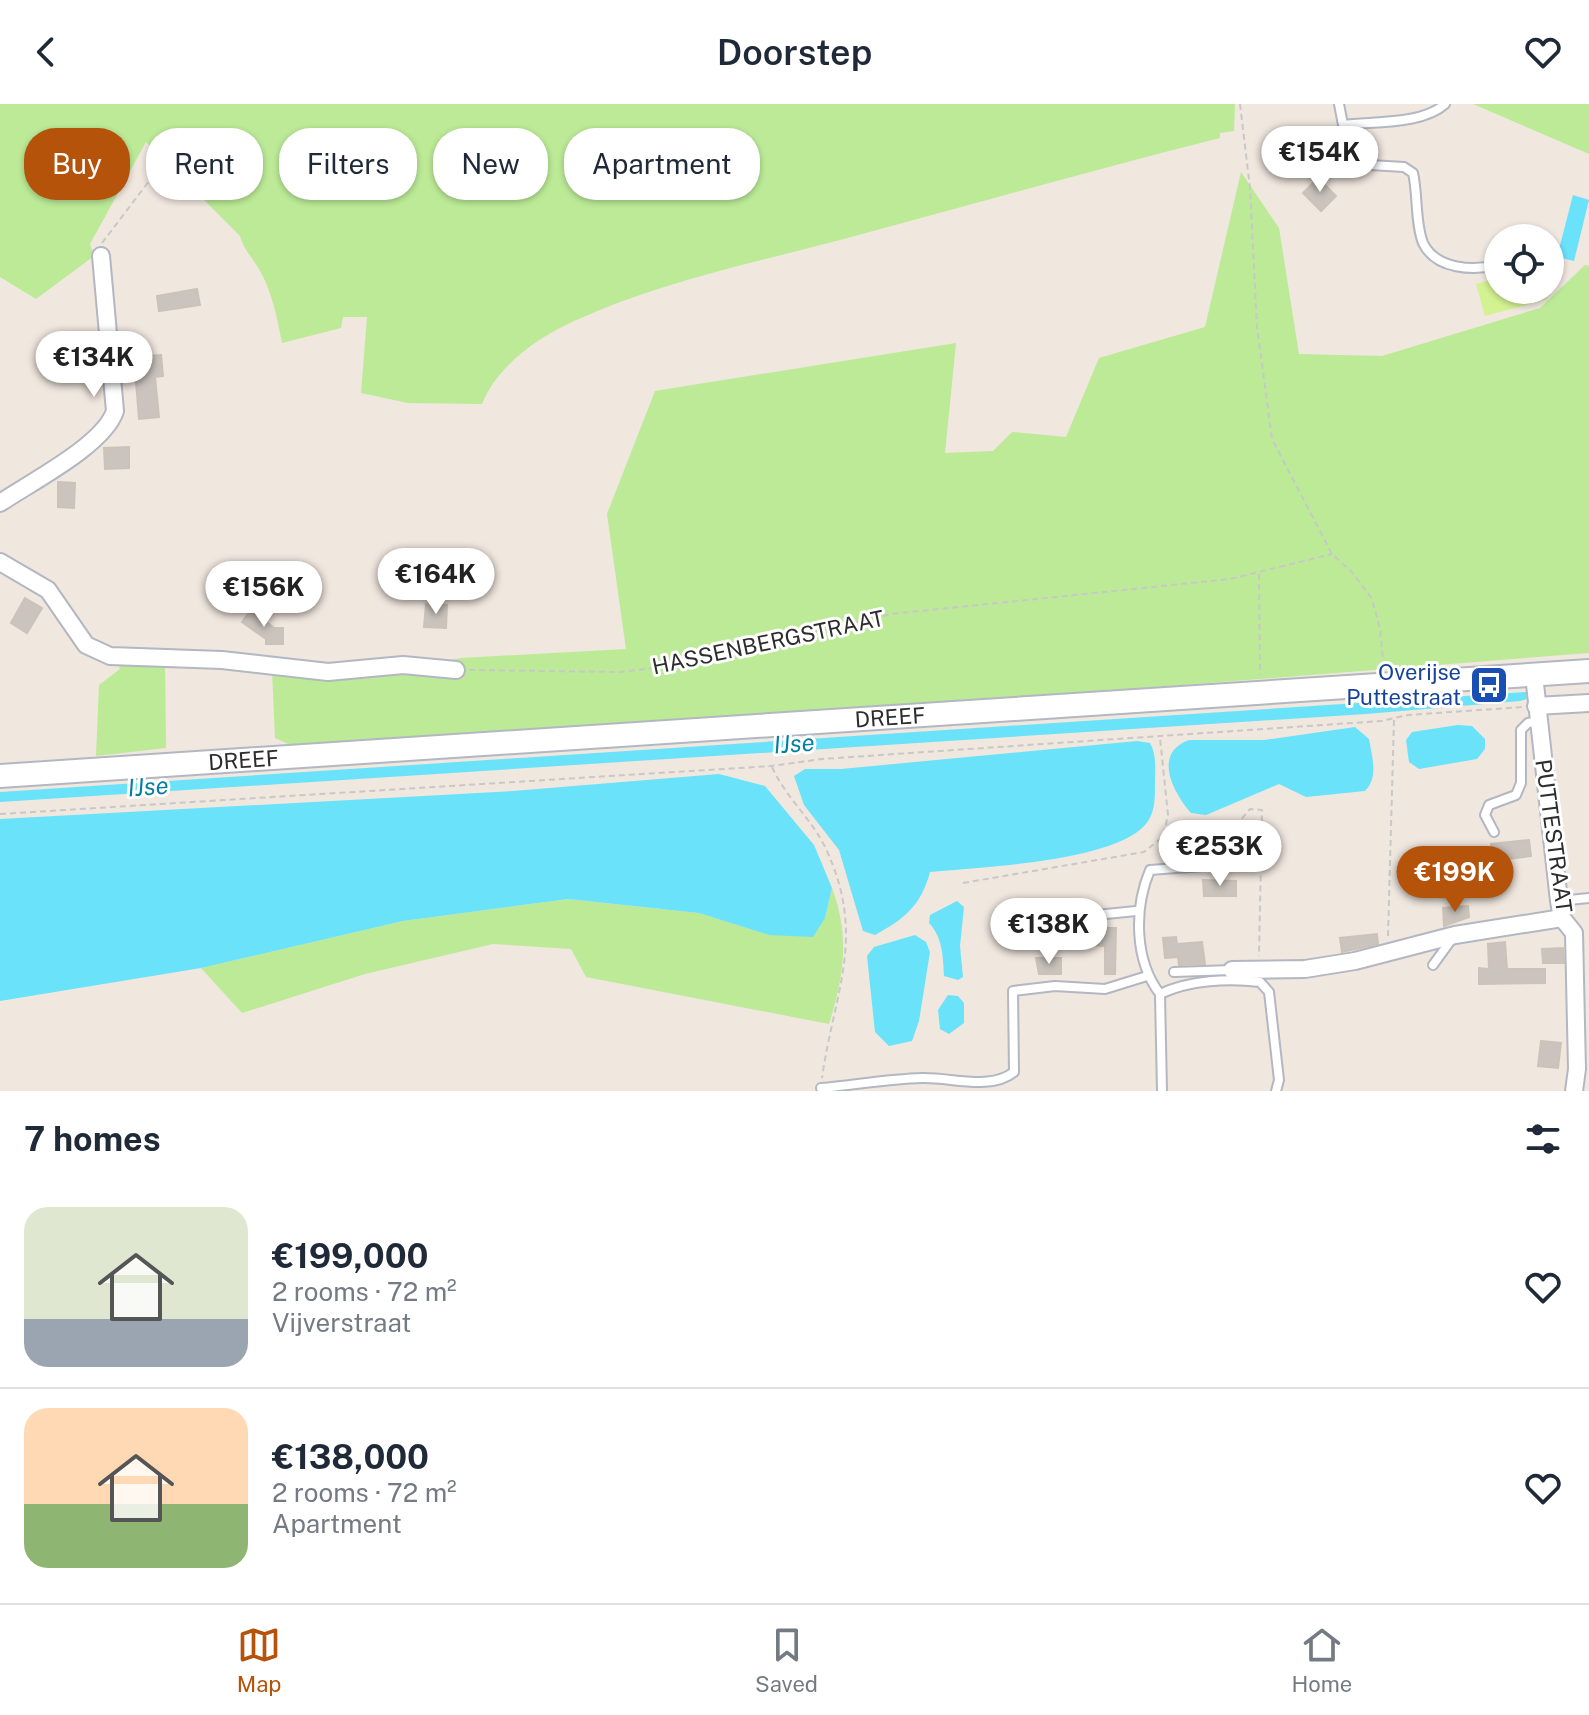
<!DOCTYPE html>
<html lang="en">
<head>
<meta charset="utf-8">
<style>
  body { margin:0; font-family:"Public Sans",sans-serif; background:#f6f6f7; color:#1f2937; height:100vh; display:flex; flex-direction:column; font-size:30px; white-space:nowrap }
  * { box-sizing:border-box; margin:0 }
  p { font-size:26px; color:#747a83 }
  .icon { flex:none; width:44px; height:44px; fill:none; stroke:currentColor; stroke-width:2; stroke-linecap:round; stroke-linejoin:round }
  .map { position:relative; height:987px; overflow:hidden }
  .drawer { display:flex; flex-direction:column; background:#fff; flex:1 }
  .drawer>* { flex:none }
  .top-card { position:absolute; left:24px; top:24px; width:800px; height:72px; display:flex; gap:16px }
  .buttons { position:absolute; left:1484px; top:120px; display:grid; gap:16px }
  .buttons a { display:grid; place-items:center; width:80px; height:80px; border-radius:50%; background:#fff; box-shadow:0 2px 6px #0004; font-size:40px }
  .price { position:absolute; translate:-50% -68px; padding:0 18px; border-radius:28px; background:#fff; color:#222; font-size:26px; line-height:52px; filter:drop-shadow(0 2px 4px #0008) }
  .price::after { content:''; position:absolute; left:50%; top:48px; width:24px; height:18px; margin-left:-12px; background:inherit; clip-path:polygon(0 0,100% 0,50% 100%) }
  .price.on { background:#b45309; color:#fff }
  ul { padding:0; list-style:none }
  li { display:flex; align-items:center; gap:24px; height:200px; padding:0 24px }
  li+li { border-top:2px solid #e0e1e3 }
  li span { display:grid; place-items:center; flex:none; width:224px; height:160px; border-radius:24px; color:#555 }
  li>.icon { margin-inline-start:auto }
  span .icon { width:96px; height:96px; fill:#fffc; stroke-width:1 }
  li b { font-size:34px }
  h2 { display:flex; justify-content:space-between; align-items:center; height:96px; padding:0 24px; font-size:34px }
  .tag { padding:0 28px; border-radius:32px; background:#fff; box-shadow:0 2px 6px #0004; font-size:28px; line-height:72px }
  .tag.on { background:#b45309; color:#fff }
  header { display:flex; justify-content:space-between; align-items:center; height:104px; padding:0 24px; background:#fff; font-size:36px; font-weight:600 }
  .tabs { display:flex; justify-content:space-around; align-items:center; height:112px; border-top:2px solid #e0e1e3; background:#fff; font-size:22px; color:#747a83 }
  .tabs a { display:grid; justify-items:center; gap:4px }
  .tabs .on { color:#b45309 }
  .map>svg:first-child { display:block }
</style>
</head>
<body>
<header><svg class="icon" aria-label="back" viewBox="0 0 24 24"><path d="M15 5l-7 7 7 7"/></svg>Doorstep<svg class="icon" aria-label="heart" viewBox="0 0 24 24"><path d="M12 20l-8-8c-3-5 5-10 8-4 3-6 11-1 8 4z"/></svg></header>
<div class="map">
<svg width="1589" height="987" viewBox="0 0 1589 987">
  <rect width="100%" height="100%" fill="#f0e7df"/>
  <g fill="#bcea97">
    <path d="M0,0h1235l-1,27 -14,2v5c-127,32 -253,68 -380,102 -88,23 -182,43 -266,81 -37,17 -77,45 -92,83l-74,-1 -47,-10 6,-76h-24l-2,11 -59,15c-5,-25 -10,-52 -23,-74 -7,-12 -15,-19 -19,-33l-94,-94 -56,102 4,12 -58,43 -36,-22z"/>
    <path d="M1473,0h116v50z"/>
    <path d="M1241,68l38,56 20,126 83,2 158,-48 45,-43 4,1v387l-761,60 -58,1 -473,34 -22,-10 -3,-68 142,-3 47,-9 165,-9 -19,-135 48,-123 301,-48 -11,110 48,-2 19,-19 54,5 33,-79 106,-31z"/>
    <path d="M165,556l1,88 -70,8 3,-71 21,-16 -4,-8z"/>
    <path d="M832,784c18,48 12,88 -3,136l-243,-47 -15,-28 -78,-5 -128,30 -123,39 -41,-45 202,-47 165,-22 131,14 70,22 56,-17z"/>
  </g>
  <path fill="#d3f292" d="M1498,174v12h48l2,9 -63,17 -9,-32z"/>
  <g fill="#6ae2f9">
    <path d="M1573,91l16,5 -15,61 -17,-4z"/>
    <path d="M1526,588l1,7 -7,2 -154,13 -1366,88v-10z"/>
    <path d="M1458,621l14,1 13,13v10l-8,10 -58,10 -10,-7 -3,-22 6,-8z"/>
    <path d="M1355,623l14,12c3,18 10,38 -4,52l-59,6 -27,-13 -73,31 -15,-2c-19,-22 -38,-60 -2,-73h75z"/>
    <path d="M1137,637l13,2c7,12 5,28 5,42 0,14 0,29 -10,40 -33,37 -165,42 -215,47 -9,34 -26,47 -55,63l-12,-4 -24,-81 -35,-45 -10,-29 11,-7h36z"/>
    <path d="M719,670l46,12 49,59 18,43 -7,30 -12,19 -44,-2 -70,-22 -131,-14 -165,22 -202,47 -201,33v-182l513,-28z"/>
    <path d="M957,797l7,6 -4,39 3,31 -5,3 -14,-4c-1,-19 -1,-38 -15,-53l1,-8z"/>
    <path d="M915,831l11,7 4,10 -11,69 -7,20 -23,5 -14,-14 -8,-76 7,-9z"/>
    <path d="M948,891l10,1 6,7v20l-15,11 -9,-5 -2,-19z"/>
  </g>
  <g fill="#cbc4be" stroke="#ccc3b8" stroke-width="2">
    <path d="M1318,74l18,18 -15,15 -18,-18z"/>
    <path d="M197,185l3,16 -41,6 -2,-15z"/>
    <path d="M161,251l2,21 -8,1 4,40 -20,2 -5,-62z"/>
    <path d="M129,343v21l-24,1 -1,-21z"/>
    <path d="M58,378l17,1 -1,25 -16,-1z"/>
    <path d="M25,494l17,10 -15,25 -16,-10z"/>
    <path d="M426,500l21,1 -1,23 -22,-1z"/>
    <path d="M251,506l23,18h9v16h-17v-5l-24,-17z"/>
    <path d="M1529,736l2,16 -38,5 -2,-17z"/>
    <path d="M1203,776l33,1v15h-32z"/>
    <path d="M1468,802l1,11 -25,9 -1,-18z"/>
    <path d="M1088,824h28l-1,46h-10v-28l-18,-1z"/>
    <path d="M1377,830l1,10 -36,8 -2,-14z"/>
    <path d="M1176,833l1,7 25,-2 3,22 -26,1 -1,-8 -13,1 -2,-20z"/>
    <path d="M1505,838l2,27h38v14l-66,1v-16l10,1 -1,-25z"/>
    <path d="M1563,844l1,15h-21l-1,-14z"/>
    <path d="M1036,854h25v16h-22z"/>
    <path d="M1541,937l20,2 -3,25 -20,-2z"/>
  </g>
  <g fill="none" stroke-linecap="round" stroke-linejoin="round">
    <g stroke="#b3b7c2" stroke-width="12">
      <g id="lane">
        <path d="M1339,0l9,47 22,14 34,2 9,6c5,21 2,50 10,70 13,27 51,28 75,22"/>
        <path d="M1343,21c30,-4 79,0 102,-21"/>
        <path d="M1494,728l-9,-17 4,-10 27,-10 5,-12v-53l7,-7 10,-2"/>
        <path d="M1203,762l-53,4c-16,38 -16,90 10,124 29,-14 69,-16 100,-12l9,10 10,88 -3,11"/>
        <path d="M1559,797l30,-3"/>
        <path d="M1076,813l60,-6"/>
        <path d="M1433,861l21,-29"/>
        <path d="M1174,868l58,-2"/>
        <path d="M1160,890l2,97"/>
        <path d="M821,984c33,-3 68,-9 101,-10 29,-1 68,13 92,-6l-1,-81 42,-5 50,3 42,-13"/>
      </g>
    </g>
    <g stroke="#b3b7c2" stroke-width="20">
      <g id="street">
        <path d="M0,399c31,-21 104,-58 115,-92l-14,-155"/>
        <path d="M0,458l48,28 38,55 24,11 112,4 106,12 75,-7 53,5"/>
        <path d="M1534,571l25,226 3,17 12,15 3,136 -3,22"/>
        <path d="M1536,602l53,-3"/>
        <path d="M1232,866l73,-1 50,-8 100,-26 107,-17"/>
      </g>
    </g>
    <g stroke="#b3b7c2" stroke-width="26">
      <g id="secondary">
        <path id="s1" d="M0,672l1589,-105"/>
      </g>
    </g>
    <g stroke="#c8c8c8" stroke-width="2" stroke-dasharray="6 4" stroke-linecap="butt">
      <path d="M1240,0l10,84 7,139 15,112 60,115 20,18 20,27 8,30 4,40"/>
      <path d="M102,139l57,-75"/>
      <path d="M1259,470l1,101"/>
      <path d="M469,566l151,2 57,-7 214,-51 339,-35 102,-25"/>
      <path d="M772,663c14,31 40,52 54,82 41,88 8,143 -4,229"/>
      <path d="M0,710l771,-48 51,-7 559,-38 27,-6 115,-8"/>
      <path d="M1165,733l46,10 10,-4 29,-34 12,1 -3,146"/>
      <path d="M963,779l181,-31 19,-15 5,-22 -8,-77"/>
      <path d="M1388,832l6,-217"/>
    </g>
    <use href="#lane" stroke="#fff" stroke-width="8"/>
    <use href="#street" stroke="#fff" stroke-width="16"/>
    <use href="#secondary" stroke="#fff" stroke-width="22"/>
  </g>
  <defs>
    <g id="bus-square" transform="scale(2)"><rect x="-9" y="-9" width="18" height="18" rx="4" fill="#1a4fb4" stroke="#fff"/><path d="M-5-6H5V4H4V6H2V4H-2V6H-4V4H-5ZM-3.5-4V0h7V-4ZM-3.5 1.2v1.5H-2V1.2ZM2 1.2v1.5H3.5V1.2Z" fill="#fff"/></g>
  </defs>
  <g fill-rule="evenodd">
    <use href="#bus-square" x="1489" y="581"/>
  </g>
  <g text-anchor="middle" dominant-baseline="central" stroke-width="6" stroke-linejoin="round" paint-order="stroke">
    <g font-size="22" fill="#2d2d2d" stroke="#fff">
      <text transform="translate(768 538) rotate(-12)">HASSENBERGSTRAAT</text>
      <text stroke="none"><textPath href="#s1" startOffset="892">DREEF</textPath></text>
      <text stroke="none"><textPath href="#s1" startOffset="244">DREEF</textPath></text>
      <text transform="translate(1554 732) rotate(82)">PUTTESTRAAT</text>
    </g>
    <g font-size="22" fill="#164399" stroke="#fff" text-anchor="end">
      <text x="1461" y="568">Overijse<tspan x="1461" dy="25">Puttestraat</tspan></text>
    </g>
    <g font-size="24" font-style="italic" fill="#037ea5" stroke="#fff">
      <text transform="translate(794 639) rotate(-4)">IJse</text>
      <text transform="translate(148 682) rotate(-4)">IJse</text>
    </g>
  </g>
</svg>
<div class="buttons">
<a><svg class="icon" aria-label="locate" viewBox="0 0 24 24"><circle cx="12" cy="12" r="6"/><path d="M12 2v4M12 18v4M2 12h4M18 12h4"/></svg></a>
</div>
<b class="price" style="left:1320px;top:90px">€154K</b>
<b class="price" style="left:94px;top:295px">€134K</b>
<b class="price" style="left:436px;top:512px">€164K</b>
<b class="price" style="left:264px;top:525px">€156K</b>
<b class="price" style="left:1220px;top:784px">€253K</b>
<b class="price on" style="left:1455px;top:810px">€199K</b>
<b class="price" style="left:1049px;top:862px">€138K</b>
<div class="top-card">
<a class="tag on">Buy</a>
<a class="tag">Rent</a>
<a class="tag">Filters</a>
<a class="tag">New</a>
<a class="tag">Apartment</a>
</div>
</div>
<section class="drawer">
<h2>7 homes<svg class="icon" aria-label="filters" viewBox="0 0 24 24"><path d="M4 7h16M4 17h16"/><circle cx="9" cy="7" r="2"/><circle cx="15" cy="17" r="2"/></svg></h2>
<ul>
<li><span style="background:linear-gradient(#dfe7d0 70%,#9aa5b1 0)"><svg class="icon" aria-label="home" viewBox="0 0 24 24"><path d="M3 11l9-7 9 7M6 9v11h12V9"/></svg></span><div><b>€199,000</b><p>2 rooms · 72 m²</p><p>Vijverstraat</p></div><svg class="icon" aria-label="heart" viewBox="0 0 24 24"><path d="M12 20l-8-8c-3-5 5-10 8-4 3-6 11-1 8 4z"/></svg></li>
<li><span style="background:linear-gradient(#ffd9b3 60%,#8fb573 0)"><svg class="icon" aria-label="home" viewBox="0 0 24 24"><path d="M3 11l9-7 9 7M6 9v11h12V9"/></svg></span><div><b>€138,000</b><p>2 rooms · 72 m²</p><p>Apartment</p></div><svg class="icon" aria-label="heart" viewBox="0 0 24 24"><path d="M12 20l-8-8c-3-5 5-10 8-4 3-6 11-1 8 4z"/></svg></li>
</ul>
</section>
<nav class="tabs">
<a class="on"><svg class="icon" aria-label="map" viewBox="0 0 24 24"><path d="M3 6l6-2 6 2 6-2v14l-6 2-6-2-6 2zM9 4v14M15 6v14"/></svg>Map</a>
<a><svg class="icon" aria-label="saved" viewBox="0 0 24 24"><path d="M7 4h10v16l-5-4-5 4z"/></svg>Saved</a>
<a><svg class="icon" aria-label="home" viewBox="0 0 24 24"><path d="M3 11l9-7 9 7M6 9v11h12V9"/></svg>Home</a>
</nav>
</body>
</html>
